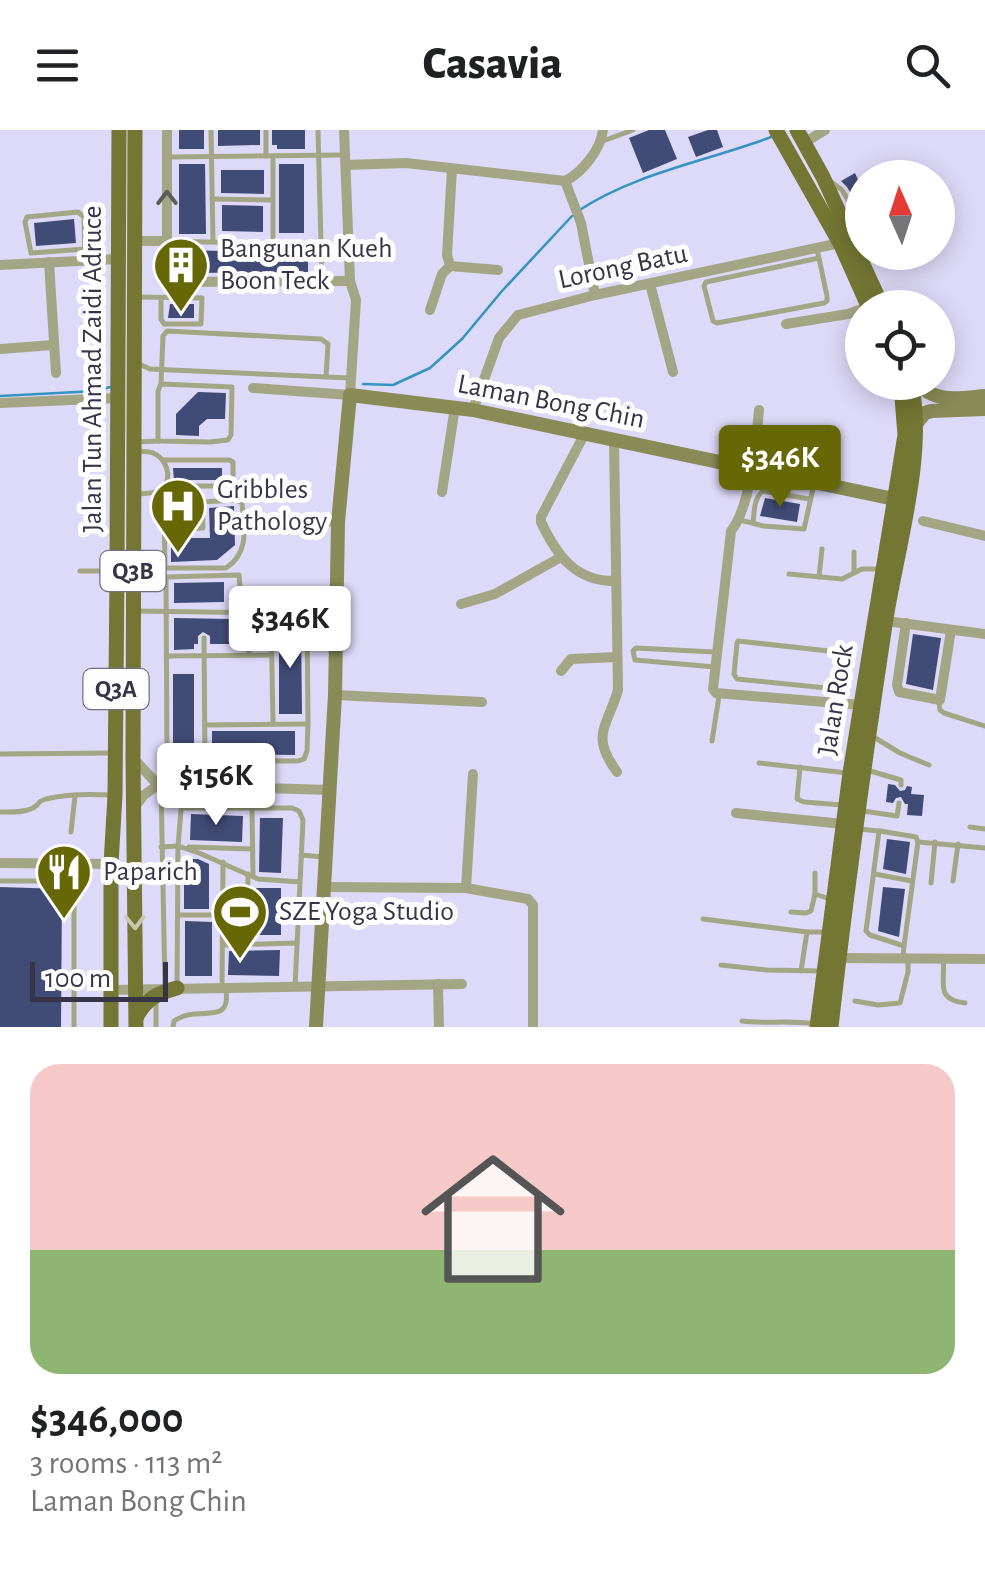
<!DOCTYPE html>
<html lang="en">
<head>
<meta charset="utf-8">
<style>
  body { margin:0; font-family:"Alegreya Sans",sans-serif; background:#f2f2f2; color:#202124; height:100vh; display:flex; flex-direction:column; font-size:38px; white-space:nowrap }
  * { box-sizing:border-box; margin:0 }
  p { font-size:32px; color:#757577 }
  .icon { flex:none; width:55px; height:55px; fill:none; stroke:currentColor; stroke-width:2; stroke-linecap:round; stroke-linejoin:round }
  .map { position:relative; height:897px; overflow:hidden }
  .drawer { display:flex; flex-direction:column; background:#fff; flex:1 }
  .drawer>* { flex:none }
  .needle { width:65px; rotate:357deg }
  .controls { position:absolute; left:845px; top:30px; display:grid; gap:20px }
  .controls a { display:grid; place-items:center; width:110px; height:110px; border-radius:50%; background:#fff; box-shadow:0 5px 25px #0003; font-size:50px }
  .scale { position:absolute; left:30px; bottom:25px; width:138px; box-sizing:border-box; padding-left:10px; border:5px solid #373448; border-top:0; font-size:28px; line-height:35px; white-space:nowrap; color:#373448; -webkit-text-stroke:8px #fefefe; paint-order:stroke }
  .price { position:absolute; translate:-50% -85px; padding:0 22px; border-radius:10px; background:#fff; color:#222; font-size:32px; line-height:65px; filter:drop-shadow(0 2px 5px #0008) }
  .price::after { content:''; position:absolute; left:50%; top:60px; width:30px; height:22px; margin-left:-15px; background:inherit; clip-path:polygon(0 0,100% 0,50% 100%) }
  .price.selected { background:#666806; color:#fff }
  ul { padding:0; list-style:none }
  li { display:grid; align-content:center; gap:20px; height:530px; padding:0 30px }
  li span { display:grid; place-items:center; height:310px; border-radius:30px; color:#555 }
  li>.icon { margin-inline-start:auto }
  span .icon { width:180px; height:180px; fill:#fffc; stroke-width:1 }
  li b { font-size:42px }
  header { display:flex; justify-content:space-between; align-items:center; height:130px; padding:0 30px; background:#fff; font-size:45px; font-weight:800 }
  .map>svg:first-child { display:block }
</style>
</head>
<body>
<header><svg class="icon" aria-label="menu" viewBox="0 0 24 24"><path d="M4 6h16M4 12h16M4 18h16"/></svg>Casavia<svg class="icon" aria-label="search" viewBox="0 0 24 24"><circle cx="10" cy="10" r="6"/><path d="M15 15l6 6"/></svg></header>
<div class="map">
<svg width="985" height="897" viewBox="0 0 985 897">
  <rect width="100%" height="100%" fill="#ddd9f8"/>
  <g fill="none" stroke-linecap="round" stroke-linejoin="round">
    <g stroke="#3594bf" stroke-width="2.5">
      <path d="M578,81c57,-38 130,-50 193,-74"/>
      <path d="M363,254l30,1 37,-17 32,-29 40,-48 70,-75"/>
      <path d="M0,266l96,-5 14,-4"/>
    </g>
  </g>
  <g fill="#414c76">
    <rect x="179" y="0" width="25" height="19"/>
    <path d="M218,0h42v15l-42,1z"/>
    <path d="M272,0h33v19h-28v-4h-5z"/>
    <path d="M649,0h16l12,29 -34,14 -14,-35z"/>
    <path d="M708,0h9l6,17 -27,10 -8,-20z"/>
    <path d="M179,34h26l1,70h-27z"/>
    <rect x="279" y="34" width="25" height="69"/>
    <path d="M221,40h43v24l-43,-1z"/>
    <path d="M855,43l5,11 2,-2v30l-15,-25 -6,-6z"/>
    <path d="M222,75l41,1v26l-41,-1z"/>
    <path d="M74,89l2,24 -40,3 -2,-23z"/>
    <path d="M179,120l129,3v19l-130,1z"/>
    <path d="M170,174h24v14h-26z"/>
    <path d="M198,262l28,1 -1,26h-18l-8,7v10l-23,-1v-21z"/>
    <path d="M173,338h49v12h-48z"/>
    <path d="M765,368l35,6 -3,18 -37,-6z"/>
    <path d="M234,376l1,39 -18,15 -46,2v-24h39l-1,-30z"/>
    <path d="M224,452v20l-50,1v-20z"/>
    <path d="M174,488l57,1v25h-21v-8l-7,-4 -5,4v8h-4v5l-20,1z"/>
    <path d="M279,497h22l1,87h-23z"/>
    <path d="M913,504l28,4 -8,52 -27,-6z"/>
    <rect x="173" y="544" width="21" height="80"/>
    <path d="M212,601h83v24l-83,-1z"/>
    <path d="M888,654l7,1 5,6 5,-1 2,-4 5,1 -1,7 13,1 -2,21 -15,-1 1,-11h-3l-4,-7 -5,1 -3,5 -7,-1z"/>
    <path d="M191,684l52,2 -1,26 -52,-2z"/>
    <path d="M260,688h23l-2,55 -22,-1z"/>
    <path d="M887,709l23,3 -4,32 -23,-5z"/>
    <path d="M184,729h14l11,5v45h-25z"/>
    <path d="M0,757l62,2 -1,138h-61z"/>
    <path d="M883,757l22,2 -6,48 -21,-6z"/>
    <rect x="256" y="758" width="25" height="47"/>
    <path d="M345,777h13v16l-13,1z"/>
    <path d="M185,791l27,1v54h-27z"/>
    <path d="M280,820l-1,26 -51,-1 1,-24z"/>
  </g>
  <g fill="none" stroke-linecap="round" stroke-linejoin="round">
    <g stroke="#a3a684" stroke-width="5">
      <path d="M211,0l2,111"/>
      <path d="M318,0l4,152"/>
      <path d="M603,11l30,-11"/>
      <path d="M266,26v-26"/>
      <path d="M168,27l174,-2"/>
      <path d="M877,47v1"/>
      <path d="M830,51l12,9 19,32 -11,3"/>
      <path d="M212,69l60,1"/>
      <path d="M167,111l154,4"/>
      <path d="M273,114v-87"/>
      <path d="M817,119l10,47v5l-3,2 -107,20 -4,-2 -9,-35 2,-4 113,-24"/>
      <path d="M85,129l-1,-42 -6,-5 -51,5 -2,5 6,31 54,-4"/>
      <path d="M138,167l64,1 -1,26h-37l-3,-5v-21"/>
      <path d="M137,233l13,6 199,9"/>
      <path d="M161,254l71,3 -1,48 -3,5 -18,2 -52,-1v-50z"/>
      <path d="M161,254l2,-48 4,-5 154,8 7,5 -2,33"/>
      <path d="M136,312l22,-1"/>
      <path d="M137,321c5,1 11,0 16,2 13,5 20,24 10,34 -6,7 -15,6 -24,7"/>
      <path d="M164,330h65l4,2v19l-3,5h-66"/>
      <path d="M740,390l24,6 40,3 10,-45"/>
      <path d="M753,393c1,-10 1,-26 10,-32l46,8"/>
      <path d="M164,400l39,-2 -1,-26"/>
      <path d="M136,438h90c24,-16 18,-40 16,-65l-5,-3 -73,4 1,64"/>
      <path d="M80,441h34"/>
      <path d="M854,442v-20"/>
      <path d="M789,444l53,5 20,-10h17"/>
      <path d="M819,447l3,-28"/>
      <path d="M136,481l199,3"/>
      <path d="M242,482l-3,-37 -73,2 1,183 131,1 6,-2 3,-8 1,-27 -1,-111"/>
      <path d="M248,482l1,42"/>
      <path d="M271,483l2,111"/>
      <path d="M204,508l1,123"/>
      <path d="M714,522l-78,-4 -3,3 2,9 80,7"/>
      <path d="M166,526l106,-1"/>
      <path d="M835,573l5,-47 -2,-4 -100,-11 -1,2 -3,31 3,5 99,10"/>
      <path d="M939,573l1,7 4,3 41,13"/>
      <path d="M205,595l102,-1"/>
      <path d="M872,606l28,17 29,12"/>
      <path d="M712,611l7,-45"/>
      <path d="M0,624l113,-1"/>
      <path d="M250,631v27"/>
      <path d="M759,633l88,10"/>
      <path d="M800,637l-3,32 7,3 38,3"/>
      <path d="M867,640l34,10v5"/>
      <path d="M161,656l4,201"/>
      <path d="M212,677l1,-20"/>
      <path d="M252,678l1,67"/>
      <path d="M863,681l34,5 2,-13"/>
      <path d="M0,682c11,0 23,1 33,-4 10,-6 1,-5 13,-9 18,-5 47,-5 66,-4"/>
      <path d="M970,697l15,2"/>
      <path d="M859,699l20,2 -13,100 4,4 34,11 -1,11"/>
      <path d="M880,701l36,6 2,5 -14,104"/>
      <path d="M71,702l4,-36"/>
      <path d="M918,712l67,6"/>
      <path d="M161,717l17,-1 -1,139"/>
      <path d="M189,717l63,2"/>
      <path d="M301,725l22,2"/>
      <path d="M815,743v21l15,5"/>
      <path d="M875,744l37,7"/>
      <path d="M0,751h69"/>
      <path d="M69,751l5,8v138"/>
      <path d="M953,751l5,-37"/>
      <path d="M931,753l4,-41"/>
      <path d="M791,782l15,1 5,-2 4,-17"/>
      <path d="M178,785h45"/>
      <path d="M703,789l104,13h17"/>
      <path d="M247,814l1,-70"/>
      <path d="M223,815l74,-2"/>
      <path d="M943,829c3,23 -9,40 22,44"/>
      <path d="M721,835l46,5 56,1"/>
      <path d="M801,841l6,-39"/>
      <path d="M295,857l8,-167 -4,-9 -7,-3h-109l-2,2 -3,36 21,7 59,26 42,3"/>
      <path d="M222,858l1,-126"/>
      <path d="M855,871l23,4 22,-2 8,-31v-13"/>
      <path d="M742,891c25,3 48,-1 73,3"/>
      <path d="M156,897v-25"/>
      <path d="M173,897l1,-6c23,-17 57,6 52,-30"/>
    </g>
    <g stroke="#a3a684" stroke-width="10">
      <path d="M167,0v151l4,1 179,-1"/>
      <path d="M804,13l21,-13"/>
      <path d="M346,35l60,-2 159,18"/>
      <path d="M565,51l16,42 14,72"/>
      <path d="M565,51c17,-8 36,-32 38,-51"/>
      <path d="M135,111h32"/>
      <path d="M49,132l7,111"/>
      <path d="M0,135l118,-6"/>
      <path d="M450,136l-3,-11 5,-86"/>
      <path d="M450,136l48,4"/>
      <path d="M650,154l23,88"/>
      <path d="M430,180l12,-36 8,-8"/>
      <path d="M786,194l62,-10 14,-5"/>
      <path d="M0,219l53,-4"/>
      <path d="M253,258l97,7 6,-95 -6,-19 -6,-151"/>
      <path d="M0,273l118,-5"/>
      <path d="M473,280l26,-72 19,-23 77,-20 245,-52"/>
      <path d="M759,280c-3,32 -8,96 -28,121l-18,158 3,4 145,12"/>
      <path d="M585,303l-44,84v5c16,34 35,60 75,59"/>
      <path d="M614,310l4,250c-11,38 -28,45 -1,82"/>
      <path d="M442,362l13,-85"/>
      <path d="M290,389l48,3"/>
      <path d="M923,391l62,15"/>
      <path d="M461,474l34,-10 66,-37"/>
      <path d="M886,491l99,13"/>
      <path d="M906,493l-9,62 2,7 41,8 11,-70"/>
      <path d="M561,541l10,-12 46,-2"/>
      <path d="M335,565l147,7"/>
      <path d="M135,630l23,25"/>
      <path d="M134,678l10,-13 14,-10 172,5"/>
      <path d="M736,683l107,11"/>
      <path d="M0,733l111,1"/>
      <path d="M325,757l141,1 62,11 5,6v122"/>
      <path d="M466,758l7,-114"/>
      <path d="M839,828l146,1"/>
      <path d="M438,854l1,43"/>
      <path d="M112,860l350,-6"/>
    </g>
    <g stroke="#888b56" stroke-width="14">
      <path d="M917,252c17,22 43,16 68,14"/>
      <path d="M915,295l10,-12 6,-2 54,-2"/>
      <path d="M316,897l19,-332 3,-173 12,-127 123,15 421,89"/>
    </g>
    <g stroke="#747733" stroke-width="15">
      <path d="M135,0l-2,628 3,269"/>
      <path d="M776,0l64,113 29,65"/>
      <path d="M797,0l26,47 60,131"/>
      <path d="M137,886c10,-18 21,-23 40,-28"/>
      <path d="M111,897v-163l4,-69 2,-224 2,-441"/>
      <path d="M817,897l33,-254 55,-338 -3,-37 -5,-16"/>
      <path d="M831,897c15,-134 34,-269 54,-402 11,-75 42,-169 26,-243"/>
    </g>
  </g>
  <defs><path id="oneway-chevron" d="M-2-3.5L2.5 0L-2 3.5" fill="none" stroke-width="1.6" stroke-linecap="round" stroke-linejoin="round" transform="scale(2.5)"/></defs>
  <use stroke="#5d5c5d" href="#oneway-chevron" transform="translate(167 68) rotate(-90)"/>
  <use stroke="#c7c8ad" href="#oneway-chevron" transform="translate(135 792) rotate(89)"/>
  <defs>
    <g id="building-pin" transform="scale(2.875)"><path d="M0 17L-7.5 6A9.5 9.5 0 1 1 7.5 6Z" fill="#666806" stroke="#fefefe"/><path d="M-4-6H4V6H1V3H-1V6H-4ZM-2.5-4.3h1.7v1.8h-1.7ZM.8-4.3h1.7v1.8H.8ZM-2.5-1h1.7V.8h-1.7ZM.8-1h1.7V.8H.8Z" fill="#fff"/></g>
    <g id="hospital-pin" transform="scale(2.875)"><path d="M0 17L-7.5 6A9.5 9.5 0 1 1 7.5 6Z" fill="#666806" stroke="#fefefe"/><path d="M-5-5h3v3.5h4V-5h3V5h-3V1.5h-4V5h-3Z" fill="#fff"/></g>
    <g id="restaurant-pin" transform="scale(2.875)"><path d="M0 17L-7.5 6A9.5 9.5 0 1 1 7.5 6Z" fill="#666806" stroke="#fefefe"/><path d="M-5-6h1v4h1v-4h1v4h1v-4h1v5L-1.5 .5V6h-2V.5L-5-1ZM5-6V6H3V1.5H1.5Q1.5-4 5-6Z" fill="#fff"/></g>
    <g id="stadium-pin" transform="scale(2.875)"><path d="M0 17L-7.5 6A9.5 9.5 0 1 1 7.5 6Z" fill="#666806" stroke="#fefefe"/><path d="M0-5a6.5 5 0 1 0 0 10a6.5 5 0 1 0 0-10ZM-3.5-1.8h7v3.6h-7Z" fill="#fff"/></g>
  </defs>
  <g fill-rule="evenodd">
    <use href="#building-pin" x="181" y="135"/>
    <use href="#hospital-pin" x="178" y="376"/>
    <use href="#restaurant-pin" x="64" y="742"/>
    <use href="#stadium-pin" x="240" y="782"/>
  </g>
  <g text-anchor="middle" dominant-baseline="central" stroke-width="10" stroke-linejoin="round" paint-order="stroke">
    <g fill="#fefefe" stroke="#73717f" stroke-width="2.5">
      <rect x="100.5" y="421" width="65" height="40" rx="8"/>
      <rect x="83.5" y="539" width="65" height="40" rx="8"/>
    </g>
    <g font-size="25" font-weight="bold" fill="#373448">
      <text x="133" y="441">Q3B</text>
      <text x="116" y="559">Q3A</text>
    </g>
    <g font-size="28" fill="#373448" stroke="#fefefe" text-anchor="start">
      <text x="220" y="119">Bangunan Kueh<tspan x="220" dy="32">Boon Teck</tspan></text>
      <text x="217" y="360">Gribbles<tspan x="217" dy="32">Pathology</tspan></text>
      <text x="103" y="742">Paparich</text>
      <text x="279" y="782">SZE Yoga Studio</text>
    </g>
    <g font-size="28" fill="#373448" stroke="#fefefe">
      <text transform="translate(623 137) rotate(-12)">Lorong Batu</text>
      <text transform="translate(93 239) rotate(-90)">Jalan Tun Ahmad Zaidi Adruce</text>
      <text transform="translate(551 272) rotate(11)">Laman Bong Chin</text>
      <text transform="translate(836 570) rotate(-81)">Jalan Rock</text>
    </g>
  </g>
</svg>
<div class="controls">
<a><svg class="needle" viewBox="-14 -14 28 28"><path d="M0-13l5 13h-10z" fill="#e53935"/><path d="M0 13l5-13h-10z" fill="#757577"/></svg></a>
<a><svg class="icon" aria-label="locate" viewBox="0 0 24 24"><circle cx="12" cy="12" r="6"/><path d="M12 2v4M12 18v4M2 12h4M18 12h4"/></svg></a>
</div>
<div class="scale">100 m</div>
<b class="price selected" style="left:780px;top:380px">$346K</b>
<b class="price" style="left:290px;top:541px">$346K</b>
<b class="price" style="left:216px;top:698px">$156K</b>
</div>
<section class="drawer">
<ul>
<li><span style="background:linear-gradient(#f6c9c9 60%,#8fb573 0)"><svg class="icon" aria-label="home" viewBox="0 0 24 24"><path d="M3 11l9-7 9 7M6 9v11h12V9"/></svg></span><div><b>$346,000</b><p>3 rooms · 113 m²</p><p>Laman Bong Chin</p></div></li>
</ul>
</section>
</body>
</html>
